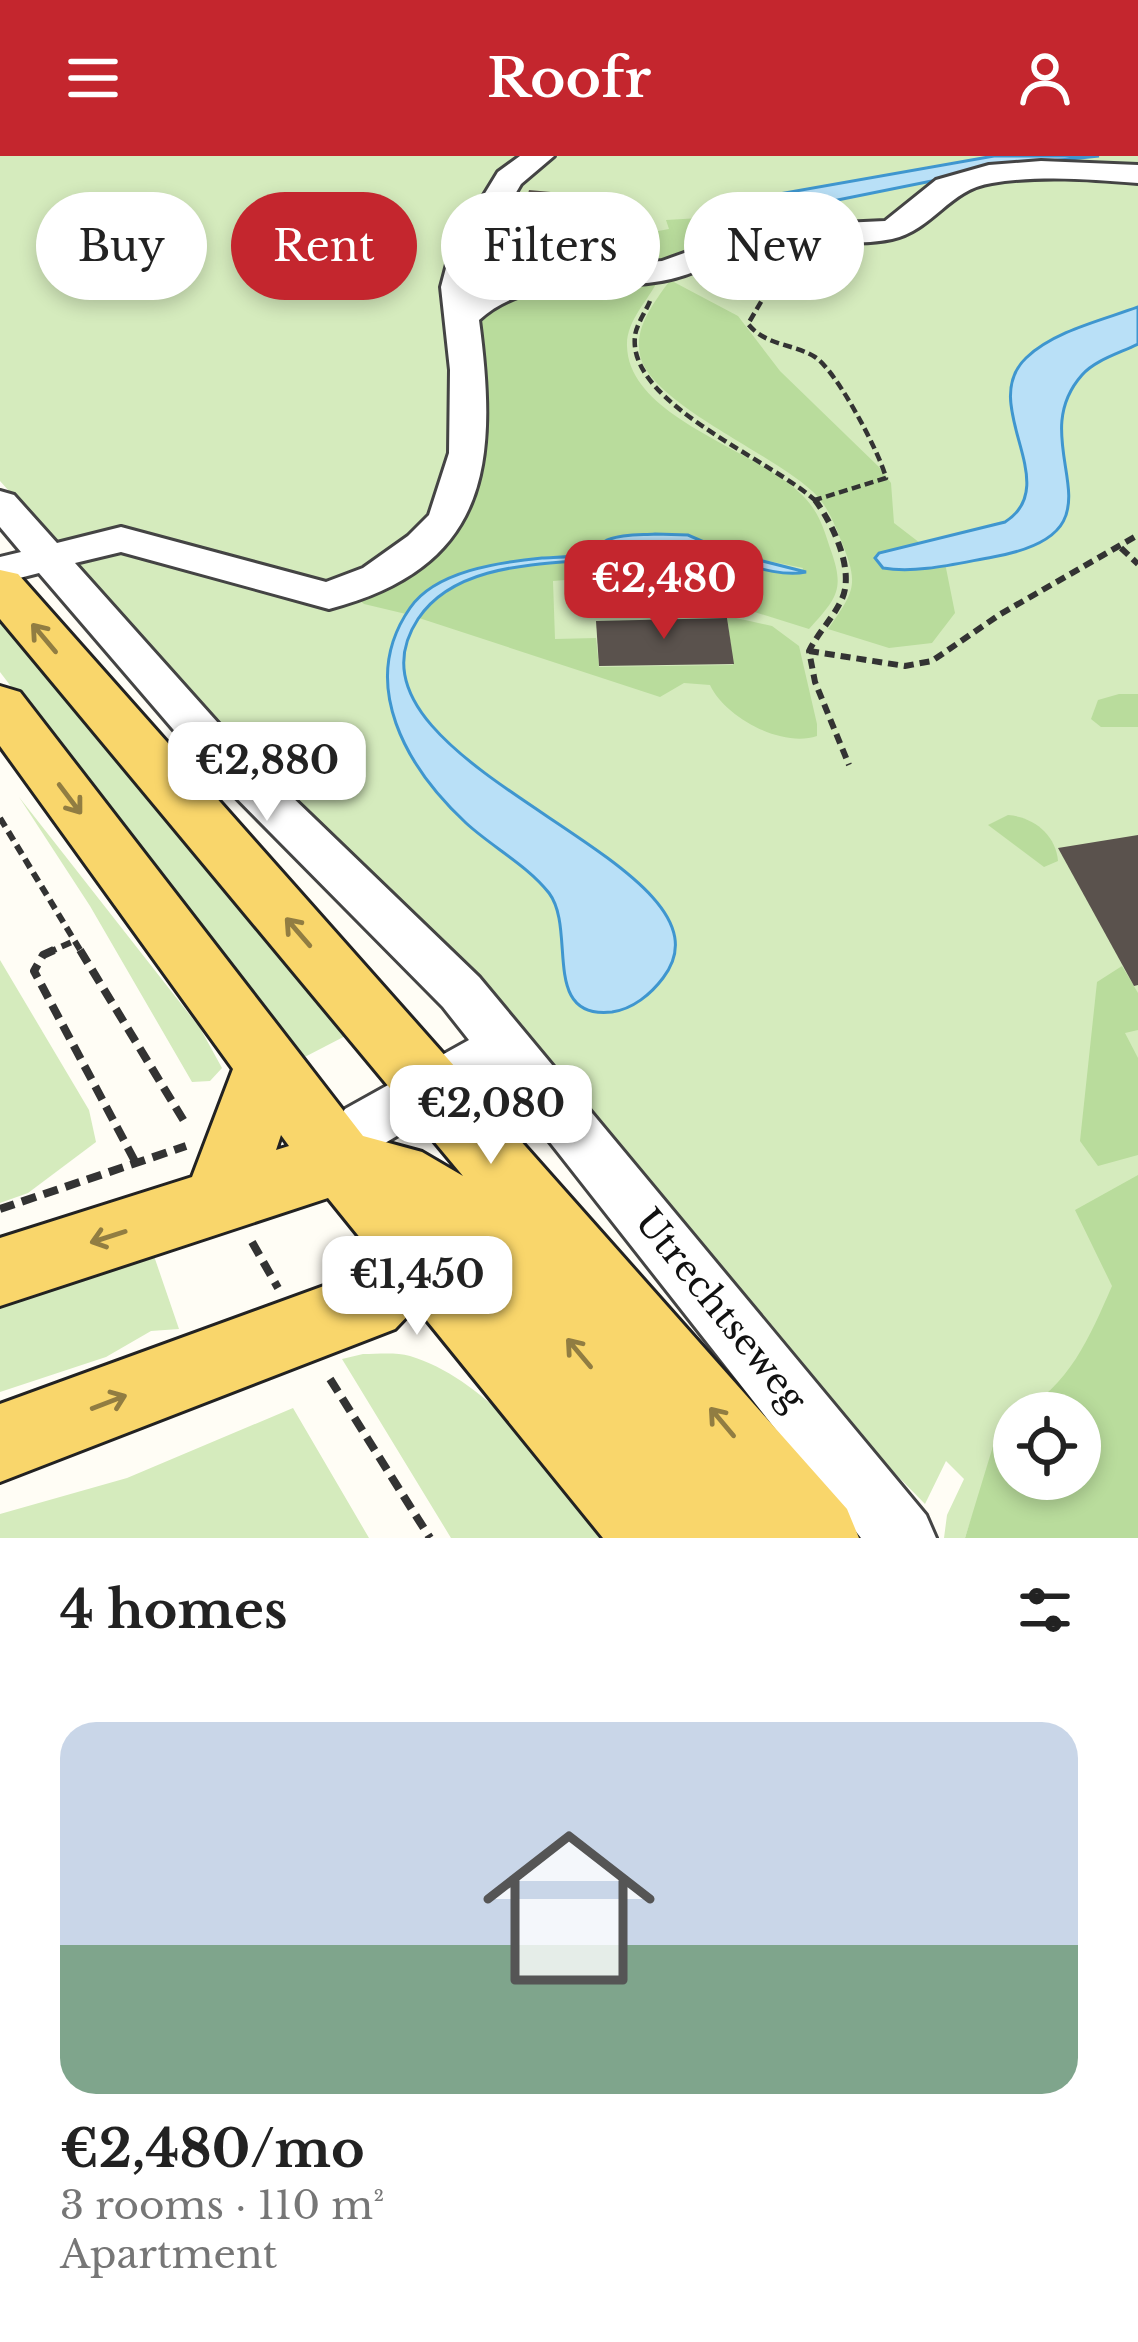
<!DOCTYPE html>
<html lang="en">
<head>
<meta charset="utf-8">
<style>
  body { margin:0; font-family:"Libre Baskerville",serif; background:#f6f6f6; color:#222; height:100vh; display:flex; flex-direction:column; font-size:45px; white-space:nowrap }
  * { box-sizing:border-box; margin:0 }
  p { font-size:39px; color:#767676 }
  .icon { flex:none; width:66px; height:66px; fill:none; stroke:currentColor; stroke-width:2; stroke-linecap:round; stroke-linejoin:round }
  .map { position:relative; height:1382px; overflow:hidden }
  .details { display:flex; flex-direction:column; background:#fff; flex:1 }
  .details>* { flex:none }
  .top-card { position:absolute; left:36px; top:36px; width:1068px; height:108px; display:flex; gap:24px }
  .controls { position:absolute; left:993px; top:1236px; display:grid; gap:24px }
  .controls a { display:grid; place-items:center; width:108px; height:108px; border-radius:50%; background:#fff; box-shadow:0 6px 18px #0003; font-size:60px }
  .price { position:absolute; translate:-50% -102px; padding:0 27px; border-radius:24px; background:#fff; color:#222; font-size:39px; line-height:78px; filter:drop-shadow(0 3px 6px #0008) }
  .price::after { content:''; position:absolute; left:50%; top:72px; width:36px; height:27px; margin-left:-18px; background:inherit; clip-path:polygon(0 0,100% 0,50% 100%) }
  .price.selected { background:#c4262e; color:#fff }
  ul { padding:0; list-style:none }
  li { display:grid; align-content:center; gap:24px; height:636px; padding:0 60px }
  li span { display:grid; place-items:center; height:372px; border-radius:36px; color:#555 }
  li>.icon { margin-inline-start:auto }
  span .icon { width:216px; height:216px; fill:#fffc; stroke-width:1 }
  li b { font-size:51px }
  h2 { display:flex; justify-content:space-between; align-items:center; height:144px; padding:0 60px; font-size:51px }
  .chip { padding:0 42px; border-radius:54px; background:#fff; box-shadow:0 6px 18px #0003; font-size:42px; line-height:108px }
  .chip.selected { background:#c4262e; color:#fff }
  header { display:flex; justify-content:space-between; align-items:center; height:156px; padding:0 60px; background:#c4262e; color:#fff; font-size:54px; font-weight:600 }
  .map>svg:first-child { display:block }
</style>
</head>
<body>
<header><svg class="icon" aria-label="menu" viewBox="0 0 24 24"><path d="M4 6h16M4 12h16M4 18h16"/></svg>Roofr<svg class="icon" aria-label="person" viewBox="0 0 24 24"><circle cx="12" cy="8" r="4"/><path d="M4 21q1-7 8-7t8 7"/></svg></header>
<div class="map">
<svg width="1138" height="1382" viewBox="0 0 1138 1382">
  <rect width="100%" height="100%" fill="#fffdf5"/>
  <g fill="#d5ebbd" fill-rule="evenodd">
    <path d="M0,0h1138v1382l-159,-42 -14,42h-21l3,-23 17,-36 -18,-18 -21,43 -52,-53 -873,-970zM1014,1257h66v66h-66z"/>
    <path d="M0,454l355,421 -60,31 -295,-390z"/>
    <path d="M19,641l181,231 22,40 -12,13 -18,1 -102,-176z"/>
    <path d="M0,804l89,150 7,32 -68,51 -28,10z"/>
    <path d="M154,1100l25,73 -28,2 -45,26 -106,35v-87z"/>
    <path d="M363,1198c15,0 33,-2 47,2 80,24 148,118 199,182h-158l-109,-179z"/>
    <path d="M293,1252l76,130h-369v-24l127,-36z"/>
  </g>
  <g fill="#b9dc9c">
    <path d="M700,62l-7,28 12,4c-14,6 -30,15 -45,19 -42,8 -155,10 -189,-13l10,-19 44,-8 85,11 59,-11 -3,-9z"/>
    <path d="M658,124c-10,21 -32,41 -31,66 2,74 135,104 178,152 14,15 19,31 25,50 15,41 8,49 -21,81l-77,-24 -35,-32 -25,-13 -71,17 -48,4 2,58 41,-1 3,29 134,-2 -6,-49 45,10 27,20 18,78v12c-36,12 -92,-19 -107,-51l-26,-2 -24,14 -241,-79c43,-57 126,-52 189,-59 29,-4 55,-10 83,-7 37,3 74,15 110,22l2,-6 -65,-13 -60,-21 -65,3 -29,18 -61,5 -69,17 -36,22 -12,15 -42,-10 -9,-8 91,-68 24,-211c38,-44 134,-36 188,-37z"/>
    <path d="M670,124l68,36 42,55 99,96 12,16 3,40 26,20 -41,10 51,13 15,-3 10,50 -23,30 -43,5 -61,-19c28,-40 31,-45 12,-91 -6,-15 -11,-28 -22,-41 -37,-41 -168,-92 -178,-142 -6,-29 15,-53 30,-75z"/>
    <path d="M1119,538h19v33h-37l-10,-8 7,-19z"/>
    <path d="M1008,659c26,2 48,20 50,46l-14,6 -56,-42z"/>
    <path d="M1122,810l16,27v37l-13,3 13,25v97l-40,11 -18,-25 17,-159z"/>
    <path d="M1138,1019v363h-173l36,-118 13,-6v65h66v-66h-63c52,-25 73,-77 95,-127l-37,-76z"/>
  </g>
  <g fill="#b9e0f7" stroke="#3f96cf" stroke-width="3">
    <path d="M994,0h105l-88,9 -218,44 -92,4 33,-11z"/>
    <path d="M1138,151v37c-18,9 -43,16 -56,31 -64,72 56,156 -89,182 -34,6 -76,17 -110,11l-8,-10 4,-5 126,-31c60,-38 -28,-117 21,-164 28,-27 77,-38 112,-51z"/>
    <path d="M655,378l33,1 39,17 79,20c-35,7 -78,-17 -115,-20 -28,-3 -53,4 -81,6 -62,7 -153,2 -192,61 -97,148 335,242 245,359 -12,16 -30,31 -51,34 -72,8 -35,-82 -63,-119 -22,-28 -57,-46 -83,-70 -59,-55 -109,-139 -56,-215 25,-37 90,-46 132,-50 14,-1 32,0 45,-5 8,-3 14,-11 23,-14 13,-5 31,-4 45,-5z"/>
  </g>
  <g fill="#5a524d">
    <path d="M529,34l33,3h29l-3,16 -63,-4z"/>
    <path d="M727,462l7,46 -135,2 -3,-45z"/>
    <path d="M1138,679v150l-4,1 -76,-138z"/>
  </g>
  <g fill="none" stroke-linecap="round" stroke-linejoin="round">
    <g stroke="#444" stroke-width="6">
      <path id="minor" d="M520,0h34l-33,28 -38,65 -8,41 55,-19 132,-10 95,-34 128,-6 51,-41 53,-15 52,-4 97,4v18c-48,-4 -98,-8 -146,0 -43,6 -59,47 -100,56 -39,8 -79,0 -118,4 -37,5 -68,28 -103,36 -64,15 -140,-7 -192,41 19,143 11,247 -150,289l-208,-57 -46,11 160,179 244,235 447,538 10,23h-75l-363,-462 -113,67 -23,37 -20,8 -20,-8 -8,-17 31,-54 124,-69 -26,-33 -240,-243 -164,-191 -39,10v-26l21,-5 -21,-25v-36l14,4 43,48 64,-16 205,55 37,-14 45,-32 21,-21 20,-62 1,-83 -9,-83 10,-38 47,-77z"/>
    </g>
    <g stroke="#222" stroke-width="6">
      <path id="major" d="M0,414l18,4 829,935 12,29h-256l-187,-231 -21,22 -395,153v-78l343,-125 27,-29 -42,-52 -328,108v-68l192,-61 41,-108 -233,-323v-60l20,6 343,444 59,16 41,24 -463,-557zM281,979l8,11 -13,4z"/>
    </g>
    <g stroke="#333" stroke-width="4.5" stroke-dasharray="9 4.5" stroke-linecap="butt">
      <path d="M765,108l-5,9 5,22 -17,29c18,22 44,19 67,33 21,13 65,96 71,121l-71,22"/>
      <path d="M650,145c-4,10 -14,24 -15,35 -8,69 139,124 183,167"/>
    </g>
    <g stroke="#333" stroke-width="6" stroke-dasharray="10 6" stroke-linecap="butt">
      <path d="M815,344c18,24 41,72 26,101 -9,18 -23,32 -32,50l6,31 34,83"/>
      <path d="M1121,392l17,16"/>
      <path d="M809,495l96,15 27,-5 67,-46 139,-80"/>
      <path d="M0,662l82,135"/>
      <path d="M47,797l27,-12"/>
    </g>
    <g stroke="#333" stroke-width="8" stroke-dasharray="15 8" stroke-linecap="butt">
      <path d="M54,794l-11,5 -9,16 103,194"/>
      <path d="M80,794l104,171"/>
      <path d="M0,1053l186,-63"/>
      <path d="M252,1086l26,46"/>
      <path d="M330,1223l100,159"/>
    </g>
    <use href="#minor" fill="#fff" fill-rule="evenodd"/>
    <use href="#major" fill="#f9d66b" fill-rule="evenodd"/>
  </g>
  <defs><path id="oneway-shaft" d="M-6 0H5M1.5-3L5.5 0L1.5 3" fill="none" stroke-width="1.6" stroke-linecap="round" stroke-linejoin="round" transform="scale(3)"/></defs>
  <g stroke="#917d42">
    <use href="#oneway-shaft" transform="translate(44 482) rotate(-130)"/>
    <use href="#oneway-shaft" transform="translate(70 643) rotate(53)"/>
    <use href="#oneway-shaft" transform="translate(298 776) rotate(-131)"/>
    <use href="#oneway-shaft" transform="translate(108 1081) rotate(162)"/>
    <use href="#oneway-shaft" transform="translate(579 1197) rotate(-130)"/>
    <use href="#oneway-shaft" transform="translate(109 1246) rotate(-21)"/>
    <use href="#oneway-shaft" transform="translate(722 1266) rotate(-130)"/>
  </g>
  <g text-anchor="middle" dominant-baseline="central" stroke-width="12" stroke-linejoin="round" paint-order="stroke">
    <g font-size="36" fill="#111" stroke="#fff">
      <text transform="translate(721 1154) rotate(51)">Utrechtseweg</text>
    </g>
  </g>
</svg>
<div class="controls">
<a><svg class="icon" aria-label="locate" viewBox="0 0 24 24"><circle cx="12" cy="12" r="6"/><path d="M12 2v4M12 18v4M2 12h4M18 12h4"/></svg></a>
</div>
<b class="price selected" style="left:664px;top:486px">€2,480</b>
<b class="price" style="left:267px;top:668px">€2,880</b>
<b class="price" style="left:491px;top:1011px">€2,080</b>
<b class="price" style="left:417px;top:1182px">€1,450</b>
<div class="top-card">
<a class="chip">Buy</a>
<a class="chip selected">Rent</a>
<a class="chip">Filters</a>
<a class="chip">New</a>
</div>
</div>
<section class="details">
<h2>4 homes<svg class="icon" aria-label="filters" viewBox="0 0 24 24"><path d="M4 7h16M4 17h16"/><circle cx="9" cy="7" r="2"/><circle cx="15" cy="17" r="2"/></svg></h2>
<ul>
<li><span style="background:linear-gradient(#c9d6e8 60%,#7fa58c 0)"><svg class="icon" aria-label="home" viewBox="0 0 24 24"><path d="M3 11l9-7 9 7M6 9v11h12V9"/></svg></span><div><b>€2,480/mo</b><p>3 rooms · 110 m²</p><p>Apartment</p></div></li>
</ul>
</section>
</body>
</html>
